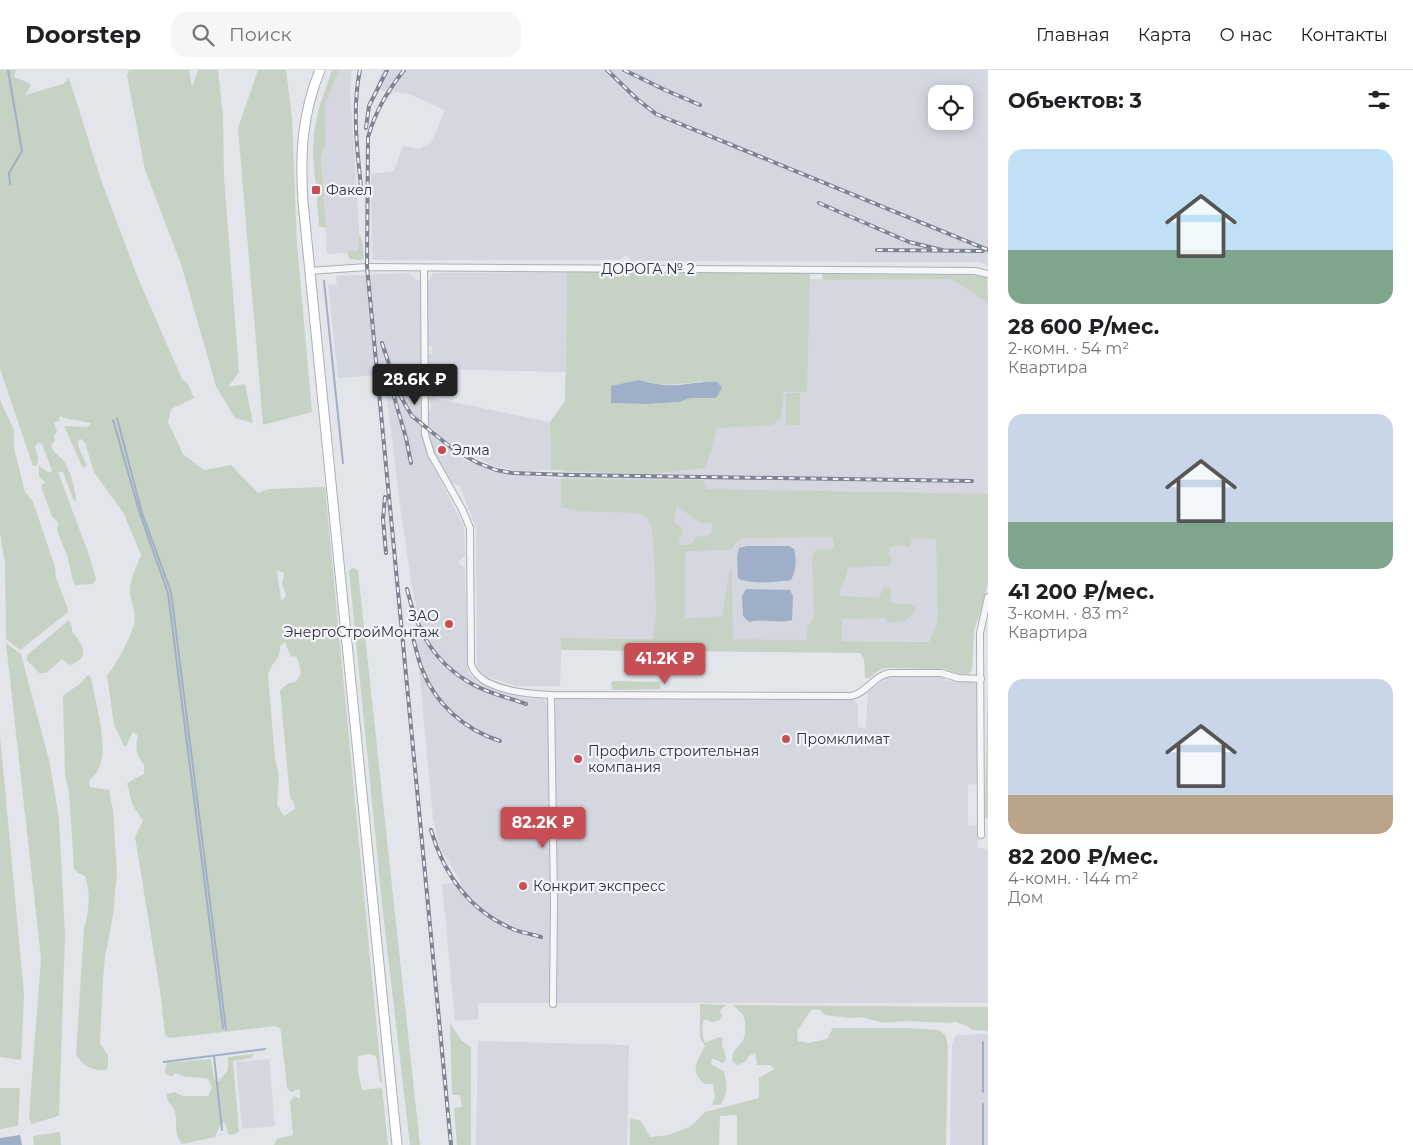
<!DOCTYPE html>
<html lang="ru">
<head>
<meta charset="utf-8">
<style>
  body { margin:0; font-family:Montserrat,sans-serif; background:#f6f6f6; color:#202124; height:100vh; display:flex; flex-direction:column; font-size:19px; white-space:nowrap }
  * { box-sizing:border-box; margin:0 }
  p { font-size:16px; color:#757577 }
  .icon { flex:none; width:28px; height:28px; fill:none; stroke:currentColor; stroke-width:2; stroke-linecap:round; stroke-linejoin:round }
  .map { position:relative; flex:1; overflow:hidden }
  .details { display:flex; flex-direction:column; background:#fff; width:425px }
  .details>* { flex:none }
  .fabs { position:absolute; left:928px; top:15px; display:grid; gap:10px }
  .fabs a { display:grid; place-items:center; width:45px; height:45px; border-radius:10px; background:#fff; box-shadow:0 2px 12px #0003; font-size:25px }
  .price { position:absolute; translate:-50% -42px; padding:0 11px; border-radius:5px; background:#c84e56; color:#fff; font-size:16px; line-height:32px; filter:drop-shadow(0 1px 2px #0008) }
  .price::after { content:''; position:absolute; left:50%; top:30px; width:15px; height:11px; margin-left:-8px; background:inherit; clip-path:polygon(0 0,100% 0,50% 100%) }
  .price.selected { background:#222; color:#fff }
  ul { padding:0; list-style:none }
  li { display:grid; align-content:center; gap:10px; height:265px; padding:0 20px }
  li span { display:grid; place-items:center; height:155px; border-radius:15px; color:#555 }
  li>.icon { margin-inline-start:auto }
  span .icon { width:90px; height:90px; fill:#fffc; stroke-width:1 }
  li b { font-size:21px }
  h2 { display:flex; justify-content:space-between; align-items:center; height:60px; padding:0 20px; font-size:21px }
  header { display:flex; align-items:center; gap:30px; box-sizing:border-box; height:70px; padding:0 25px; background:#fff; border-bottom:1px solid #e0e0e0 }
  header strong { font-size:24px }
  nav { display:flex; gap:28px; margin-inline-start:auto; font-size:18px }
  .search { width:350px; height:45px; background:#f6f6f6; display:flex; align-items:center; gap:12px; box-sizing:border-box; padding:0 18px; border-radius:15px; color:#757577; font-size:19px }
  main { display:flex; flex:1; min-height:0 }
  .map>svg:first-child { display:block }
</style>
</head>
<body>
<header>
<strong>Doorstep</strong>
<div class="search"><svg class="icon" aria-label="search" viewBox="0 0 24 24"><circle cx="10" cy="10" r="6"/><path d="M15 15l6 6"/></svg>Поиск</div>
<nav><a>Главная</a><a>Карта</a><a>О нас</a><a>Контакты</a></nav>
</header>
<main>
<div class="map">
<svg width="988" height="1075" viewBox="0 0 988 1075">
  <rect width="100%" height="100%" fill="#e2e5ea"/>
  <g fill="#d4d7df" fill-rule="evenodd">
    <path d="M339,0h13l-2,19 9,140v23l-32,2 -6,-96 5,-15 -1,-38z"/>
    <path d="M383,0h605v196l-8,-4 -349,-1 -5,-6 -7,5h-247l-1,-86 23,-3 9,-25 17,3 11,-6 14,-33 -36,-16 -16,-2 -2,3 -15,-9zM936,24h28v27h-28z"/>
    <path d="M567,202l-2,100 -137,-3v-14l5,-2 -1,-6 -4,-2v-63l5,-9z"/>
    <path d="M409,203l11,9 2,151 5,22 37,71 1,30 -6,5v3l6,3 3,106 11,9 43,16 22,1 4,7h8v-7h297l5,6v22l4,1 4,-1 2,-35 22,-17 54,1 3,5h22l10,4 -1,99 -10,1v36l1,5 8,-1 1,23 10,1v154h-510v16l-23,2 -13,-137 19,-2 -21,-34 -7,-30 -18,-190 3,-12 -7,-36 -11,-74 -14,-116 13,-1 -5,-15 -56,4 -10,-93 9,-1 -1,-8z"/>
    <path d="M753,209h198l37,24v260h-9l-7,79 -410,-4 -2,48h-43l-32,-10 -8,-9 -1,-138 -16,-43 -10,-4 -17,-30 -5,-14 2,-5 31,25 35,15 65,6 4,-57 184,1z"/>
    <path d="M428,327l122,25 1,48 -34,1 -23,-5 -41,-20 -26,-22 1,-12 3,-1v-7l-3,-2z"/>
    <path d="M988,964v111h-38l2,-100 4,-10z"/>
    <path d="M478,971l151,4 -2,100h-151z"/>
    <path d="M269,989l6,67 -33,3 -6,-67z"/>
  </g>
  <g fill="#c6d3c4" fill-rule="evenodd">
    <path d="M0,0h16l-2,7 15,6 2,3 -6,9 38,-11 6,-6 32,102 37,98 44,101 6,5 6,14 -23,11 -3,13 15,32 21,16 27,-5 27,28 11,-4 56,-2 57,596 -2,-1 -4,-26 -7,-2 -11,2v16l4,18 20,-2 6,57h-114l3,-6 16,-4 -3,-33 4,-6 6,3v-10l-9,3 -4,-4 -6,-56 -1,-4 -5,-2 -105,12 -4,-2 -1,-2 -5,-44 -25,-153 8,-16 -11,-17 -5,-21 17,-9v-9c-8,-9 -9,-17 -6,-29l-5,-4 -7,14h-2l-10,-22 -7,-48c10,-13 23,-37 27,-52 3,-14 -5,-25 -4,-35 1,-12 7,-23 11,-34l-17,-41 -30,-42 -9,-29 -4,-4 -3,1 1,8 8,18 -4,2 -19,-42 24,1 3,-4 -27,-5 -4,-2 -1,5 -5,2 3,9 -3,4 1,5 -4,4c2,8 7,9 12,15 7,9 13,31 13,42l-3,-3 -10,-27h-5l31,83 7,24 -3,5 -18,1 -2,-4 -6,-26 -10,-24 1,-9 -6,-5 -11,-31 4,-4 -6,-5v-11l11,7 2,-3 -10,-26 -4,-1 -3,4 3,10 -1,8 -4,1 -33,-97zM277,500l7,3 -2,11 4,11 -2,4 -3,1zM285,572l5,13 3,2 3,-1 3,7 2,11 -5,8 -7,1 -9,7 10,107 4,6 1,6 -11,7 -7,-11 2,-31 -4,-15 -7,-84c3,-13 13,-15 12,-29z"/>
    <path d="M129,0h60l3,17 6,-17h20l5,46 1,61 15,195 -11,15 17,-3 8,39 -18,-5 -19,-32 -35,-122 -36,-94 -18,-95z"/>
    <path d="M258,0h28l6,48 5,126 15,168 -49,13 -25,-297z"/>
    <path d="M332,0h7l-14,35 1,38 -5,15 5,70 -7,-2 -2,-25 2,-7 -4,-15 -2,-26 1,-21 5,-24z"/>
    <path d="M359,164l3,6 2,18 -2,2 -13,-1 -2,-7 11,-1z"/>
    <path d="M567,202l243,1 -3,119h-23l-3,26 -9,7 -55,3 -11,40 -60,6 -95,-4 -1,-48 15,-21zM639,310c23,7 39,5 63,1l14,17h-25l-12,4 -31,2 -37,-1 18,-20z"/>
    <path d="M822,204l149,1 16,2 1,26 -37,-24 -128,1z"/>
    <rect x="786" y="323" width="14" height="32"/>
    <path d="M0,330l14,30v18l11,44 8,10 22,65 1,11 12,31 -1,4 -47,37 -14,-11 -1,-75 -5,-32z"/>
    <path d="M561,409l142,1 4,9 281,5v89l-7,27 -7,20 -2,40 -4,4 -9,1 -14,-6 -58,-1 -8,2 -10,8h-4l-1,-20 -4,-5 -299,-3v-12l91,1 4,-23 -1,-37 -2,-41 -3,-15 -4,-7 -11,-3 -56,-2 -18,-4zM677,436l23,17h11l2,6 -3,6 -14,2c-3,7 -8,9 -16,8l-1,-7 4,-4 -3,-8 -6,-4zM827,467l6,1 1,8 -4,4 -12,-1 -6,6 2,61 -6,9 -2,15 -73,-1 -1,-70 -3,5 -7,43 -37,1v-59l1,-8 45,-1 5,-8 9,-4zM912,468l24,1 2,81 -9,22 -87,-1v-22l44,-1 2,5 17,-2 10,-9v-5l-6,-4 -14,1 -5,-3 1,-13 -7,-1 -5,11 -38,-2 -2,-7 6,-9 3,-13 40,-1 3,-3v-6l-2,-2v-7l7,-3 14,2z"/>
    <path d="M355,498l3,3 62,574h-10l-27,-232 -34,-342 2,-2z"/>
    <path d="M69,550l3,7v5c12,13 19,26 -2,33l-8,-6 -16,14h-7l-12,-13v-5z"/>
    <path d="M6,573l15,11 29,110 9,55 6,116 -6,181 -28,8 -2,-8 12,-158z"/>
    <path d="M89,605l2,3c4,21 16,64 10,84 -2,8 -7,14 -12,19l1,6 19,3 4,21 4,62 -4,42 -8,42 -2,21 -3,66 8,11v11l-2,4c-13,2 -23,-5 -30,-15l8,-127c5,-17 7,-35 1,-52l-7,-3 -4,-4 -5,-77 -4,-18 -2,-77 2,-3 15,-10 7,-8z"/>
    <path d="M988,606v143l-3,-2z"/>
    <path d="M613,611l46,1 2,7 -49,1 -1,-7z"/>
    <path d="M0,665l24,259 -3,66 -21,-3z"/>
    <path d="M700,934l27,1 -5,3 -2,3 2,4 -3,6 -7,1 -6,-3 -3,2c-1,8 -1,14 2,22l14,-6 4,1 -1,9 2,2 2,11 -3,3 -11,-5 -1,3 1,4 12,6c3,12 4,25 -4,34h-8l3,-9 -2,-12h-9c-15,-15 -7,-21 1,-38l-5,-8z"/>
    <path d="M734,935l254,2v24l-15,-1 -6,-4 -11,-4 -9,1 -41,-2 -22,2 -23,-6 -9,1 -28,-3 -4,-5 -8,-1 -15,22 1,10 11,2 18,-4 6,-11h74l32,2 7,6 2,11 -2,98h-209v-30l-17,1 -1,29h-89v-26l10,1 10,17 18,-2 22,-8 15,-15 54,-14v-20l15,-9 -3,-4h-14l-2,-12 -6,3 -4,6 -8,3 -4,-3c-2,-11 3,-12 9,-20 4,-6 4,-18 2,-25 -2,-5 -7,-7 -10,-12z"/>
    <path d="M450,953l11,17 10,7v98h-14l-3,-37 8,-1 -2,-12h-8z"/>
    <path d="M253,984l-1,4 -19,3 6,71 -7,3 -4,-1 -2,-9 -2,-2 -4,2 -5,12 -33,7c-9,-12 -4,-19 -7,-32 -2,-8 -9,-9 -8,-18l7,-2 9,4h25l4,-9 -4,-8c-8,-2 -14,-1 -22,-2 -4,-1 -7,-3 -11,-4l-2,3 -7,-1 -1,-6 2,-6 44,-4 3,19 2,3h3l9,-11v-13z"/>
    <path d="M0,1018h20l-2,38 -18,3z"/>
    <path d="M60,1062l1,13h-27l-1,-9z"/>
  </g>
  <g fill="#9fafc8">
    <path d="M639,310c13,4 25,6 39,5 13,-1 25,-4 39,-3l5,6 -6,10h-25l-12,4 -31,2 -37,-1v-17z"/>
    <path d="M747,476h42l5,3c3,10 2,22 -3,31 -14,2 -41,5 -53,-2l-1,-21 2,-9z"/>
    <path d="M746,519l44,1 3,6 -1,24c-14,4 -28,-2 -43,2l-6,-6 -1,-20z"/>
    <path d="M20,1065l2,10h-22v-7z"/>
  </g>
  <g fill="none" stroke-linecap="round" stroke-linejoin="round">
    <g stroke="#9fafc8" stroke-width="2">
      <path d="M8,0l14,81 -13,22 1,11"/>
      <path d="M324,211l19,182"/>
      <path d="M117,348l25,95 29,79 55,437"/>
      <path d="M113,350l27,94 28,79 55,435"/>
      <path d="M983,972v50"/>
      <path d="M214,986l8,74"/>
      <path d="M164,992l101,-13"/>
      <path d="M983,1075v-41"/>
    </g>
    <g stroke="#abafb7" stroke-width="8">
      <g id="street">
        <path d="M424,198l1,166 6,20 31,55 8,19 1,136c7,26 58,30 80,31l300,1c16,-3 23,-21 39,-23h51l17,5 23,1"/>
        <path d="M309,201l58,-4 608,4 13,3"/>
        <path d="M551,625l3,208 -1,101"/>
        <path d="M981,765l-1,-202 8,-36"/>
      </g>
    </g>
    <g stroke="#abafb7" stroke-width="11">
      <path id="secondary" d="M320,0c-18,44 -20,84 -17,132l94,943"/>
    </g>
    <use href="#street" stroke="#f5f6f8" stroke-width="6"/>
    <use href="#secondary" stroke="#fff" stroke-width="9"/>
    <g stroke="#7c8393" stroke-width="4">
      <g id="rail">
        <path d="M360,0c-8,38 -3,78 1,117"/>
        <path d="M404,0c-17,22 -28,40 -36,67l-1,130 84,878"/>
        <path d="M607,0l30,29 19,15 332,136"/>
        <path d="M624,0l41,20 35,15"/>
        <path d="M366,58l3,-22 18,-36"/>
        <path d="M819,133l90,39 33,8"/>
        <path d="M877,180l106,1"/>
        <path d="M382,273l16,48 8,15 6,10 41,33 25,14 18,7 16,3 59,2 401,6"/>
        <path d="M393,323l13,45 5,25"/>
        <path d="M385,427l-2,22 3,34"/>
        <path d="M407,519c10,42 26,73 65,95 16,9 37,14 54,20"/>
        <path d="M411,561c4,12 6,26 11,38 13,35 43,61 78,72"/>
        <path d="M431,760c13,45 38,81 84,100 8,3 17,4 26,7"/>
      </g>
    </g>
    <use href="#rail" stroke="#f2f4f7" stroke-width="2" stroke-dasharray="5.5" stroke-linecap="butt"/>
  </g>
  <g fill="#c84e56" stroke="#f2f4f7" stroke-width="2">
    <rect x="311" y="115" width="10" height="10" rx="2.5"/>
    <circle cx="442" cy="380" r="5"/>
    <circle cx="449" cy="554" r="5"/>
    <circle cx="786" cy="669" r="5"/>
    <circle cx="578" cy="689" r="5"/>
    <circle cx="523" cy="816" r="5"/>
  </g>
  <g text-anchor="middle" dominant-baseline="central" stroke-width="4.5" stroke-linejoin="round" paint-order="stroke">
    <g font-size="14" fill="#2b3141" stroke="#f2f4f7" text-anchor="start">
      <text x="326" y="120">Факел</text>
      <text x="452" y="380">Элма</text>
      <text x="439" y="546" text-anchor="end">ЗАО<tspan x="439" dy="16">ЭнергоСтройМонтаж</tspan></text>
      <text x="796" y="669">Промклимат</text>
      <text x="588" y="681">Профиль строительная<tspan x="588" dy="16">компания</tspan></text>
      <text x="533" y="816">Конкрит экспресс</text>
    </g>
    <g font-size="14" fill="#2b3141" stroke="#f2f4f7">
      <text x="648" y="199">ДОРОГА № 2</text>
    </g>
  </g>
</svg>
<div class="fabs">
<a><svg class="icon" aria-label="locate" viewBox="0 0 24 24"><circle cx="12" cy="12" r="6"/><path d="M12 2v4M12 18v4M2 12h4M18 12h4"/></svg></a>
</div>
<b class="price selected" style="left:415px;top:336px">28.6K ₽</b>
<b class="price" style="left:665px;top:615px">41.2K ₽</b>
<b class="price" style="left:543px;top:779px">82.2K ₽</b>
</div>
<section class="details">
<h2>Объектов: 3<svg class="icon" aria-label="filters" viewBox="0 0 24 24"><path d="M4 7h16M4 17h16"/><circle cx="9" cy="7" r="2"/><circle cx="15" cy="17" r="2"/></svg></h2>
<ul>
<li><span style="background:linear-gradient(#bfe0f5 65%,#7fa58c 0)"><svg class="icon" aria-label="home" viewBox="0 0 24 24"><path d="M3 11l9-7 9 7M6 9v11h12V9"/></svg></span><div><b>28 600 ₽/мес.</b><p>2-комн. · 54 m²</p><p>Квартира</p></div></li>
<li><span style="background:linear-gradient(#c9d6e8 70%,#7fa58c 0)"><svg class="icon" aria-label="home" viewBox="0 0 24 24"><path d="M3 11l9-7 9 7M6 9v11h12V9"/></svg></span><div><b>41 200 ₽/мес.</b><p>3-комн. · 83 m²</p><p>Квартира</p></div></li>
<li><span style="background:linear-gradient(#c9d6e8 75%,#b9a48a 0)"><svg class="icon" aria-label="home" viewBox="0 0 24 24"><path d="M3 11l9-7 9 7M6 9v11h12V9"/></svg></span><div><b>82 200 ₽/мес.</b><p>4-комн. · 144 m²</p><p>Дом</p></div></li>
</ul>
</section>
</main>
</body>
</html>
